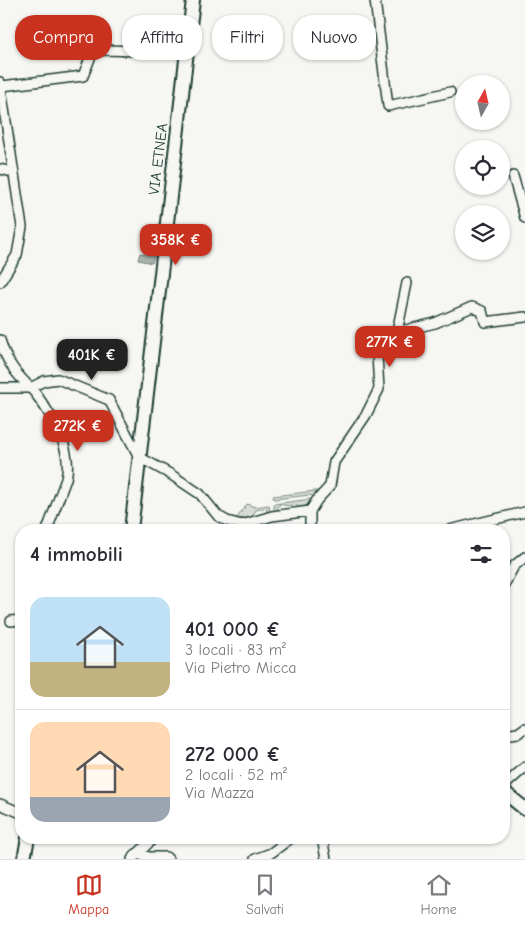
<!DOCTYPE html>
<html lang="it">
<head>
<meta charset="utf-8">
<style>
  body { margin:0; font-family:"Comic Neue",sans-serif; background:#f2f2f3; color:#2b2b33; height:100vh; display:flex; flex-direction:column; font-size:19px; white-space:nowrap }
  * { box-sizing:border-box; margin:0 }
  p { font-size:16px; color:#7c7c81 }
  .icon { flex:none; width:28px; height:28px; fill:none; stroke:currentColor; stroke-width:2; stroke-linecap:round; stroke-linejoin:round }
  .map { position:relative; flex:1; overflow:hidden }
  .sheet { position:absolute; left:15px; top:524px; width:495px; height:320px; display:flex; flex-direction:column; background:#fff; border-radius:20px; box-shadow:0 1px 4px #0004 }
  .sheet>* { flex:none }
  .hud { position:absolute; left:15px; top:15px; width:495px; height:45px; display:flex; gap:10px }
  .needle { width:32px; rotate:8deg }
  .controls { position:absolute; left:455px; top:75px; display:grid; gap:10px }
  .controls a { display:grid; place-items:center; width:55px; height:55px; border-radius:50%; background:#fff; box-shadow:0 1px 4px #0004; font-size:25px }
  .price { position:absolute; translate:-50% -42px; padding:0 11px; border-radius:10px; background:#c8321e; color:#fff; font-size:16px; line-height:32px; filter:drop-shadow(0 1px 2px #0008) }
  .price::after { content:''; position:absolute; left:50%; top:30px; width:15px; height:11px; margin-left:-8px; background:inherit; clip-path:polygon(0 0,100% 0,50% 100%) }
  .price.active { background:#222; color:#fff }
  ul { padding:0; list-style:none }
  li { display:flex; align-items:center; gap:15px; height:125px; padding:0 15px }
  li+li { border-top:1px solid #e1e1e2 }
  li span { display:grid; place-items:center; flex:none; width:140px; height:100px; border-radius:15px; color:#555 }
  li>.icon { margin-inline-start:auto }
  span .icon { width:60px; height:60px; fill:#fffc; stroke-width:1 }
  li b { font-size:21px }
  h2 { display:flex; justify-content:space-between; align-items:center; height:60px; padding:0 15px; font-size:21px }
  .tag { padding:0 18px; border-radius:20px; background:#fff; box-shadow:0 1px 4px #0004; font-size:18px; line-height:45px }
  .tag.active { background:#c8321e; color:#fff }
  .menu { display:flex; justify-content:space-around; align-items:center; height:70px; border-top:1px solid #e1e1e2; background:#fff; font-size:14px; color:#7c7c81 }
  .menu a { display:grid; justify-items:center; gap:2px }
  .menu .active { color:#c8321e }
  .map>svg:first-child { display:block }
</style>
</head>
<body>
<div class="map">
<svg width="525" height="859" viewBox="0 0 525 859">
  <rect width="100%" height="100%" fill="#f6f6f2"/>
  <filter id="ink" filterUnits="userSpaceOnUse"><feTurbulence type="fractalNoise" baseFrequency=".02" numOctaves="2"/><feDisplacementMap in="SourceGraphic" scale="10" xChannelSelector="R" yChannelSelector="G"/><feConvolveMatrix kernelMatrix="1 2 1 2 8 2 1 2 1" color-interpolation-filters="sRGB"/></filter>
  <g filter="url(#ink)">
    <g fill="#d6dbd6" stroke="#7a8c85">
      <path d="M324,490l-10,7 -4,-2 -36,4 -1,-3z"/>
      <path d="M311,499l-1,4 -9,6 -7,-5 -6,2 -8,-2 -3,4 3,2 -6,1v-7z"/>
      <path d="M247,504l8,3 14,-2 1,7 -4,1 1,-5 -11,2 -4,7 -16,2z"/>
    </g>
    <path fill="#aab3ae" stroke="#72847d" d="M140,253l14,3 -2,7 -14,-3z"/>
    <g fill="none" stroke-linecap="round" stroke-linejoin="round">
      <g stroke="#1f3d34" stroke-width="12">
        <g id="street">
          <path d="M375,0l13,106 62,-14"/>
          <path d="M0,82l22,145 -5,28 -17,27"/>
          <path d="M2,86l81,-10 8,-20 9,-6 87,2"/>
          <path d="M0,169l12,3"/>
          <path d="M513,176l12,42"/>
          <path d="M397,332l10,-49"/>
          <path d="M0,340c3,10 7,20 13,28 7,11 18,19 25,29 16,22 35,54 28,82l-19,51"/>
          <path d="M0,388h30l14,-7 14,-2 51,21 30,57 31,17 30,20 18,22 9,5 15,4 30,-9 38,-5v19"/>
          <path d="M310,511l7,-11 13,-14 4,-24 32,-47 13,-26 -2,-34 7,-13 13,-10 38,-9 37,-16 10,4 3,11 40,-5"/>
          <path d="M449,530l76,-18"/>
          <path d="M504,585l10,-19 11,-9"/>
          <path d="M11,621l10,-1"/>
          <path d="M504,735l14,-2 7,-5"/>
          <path d="M504,786l21,-19"/>
          <path d="M0,804l21,9"/>
          <path d="M322,838l4,21"/>
          <path d="M136,854l13,3h17l2,2"/>
          <path d="M132,859l22,-21"/>
          <path d="M255,859l16,-6 20,-15"/>
        </g>
      </g>
      <g stroke="#1f3d34" stroke-width="16">
        <g id="secondary">
          <path d="M131,530l62,-530"/>
          <path d="M504,792l21,17"/>
          <path d="M24,859l4,-21"/>
        </g>
      </g>
      <use href="#street" stroke="#f6f6f2" stroke-width="9"/>
      <use href="#secondary" stroke="#f6f6f2" stroke-width="12"/>
    </g>
  </g>
  <g text-anchor="middle" dominant-baseline="central" stroke-width="4" stroke-linejoin="round" paint-order="stroke">
    <g font-size="15" fill="#1f3d34" stroke="#f6f6f2">
      <text transform="translate(158 159) rotate(-83)">VIA ETNEA</text>
    </g>
  </g>
</svg>
<div class="controls">
<a><svg class="needle" viewBox="-14 -14 28 28"><path d="M0-13l5 13h-10z" fill="#e53935"/><path d="M0 13l5-13h-10z" fill="#7c7c81"/></svg></a>
<a><svg class="icon" aria-label="locate" viewBox="0 0 24 24"><circle cx="12" cy="12" r="6"/><path d="M12 2v4M12 18v4M2 12h4M18 12h4"/></svg></a>
<a><svg class="icon" aria-label="layers" viewBox="0 0 24 24"><path d="M12 4l9 5-9 5-9-5zM3 14l9 5 9-5"/></svg></a>
</div>
<b class="price" style="left:176px;top:266px">358K €</b>
<b class="price" style="left:390px;top:368px">277K €</b>
<b class="price active" style="left:92px;top:381px">401K €</b>
<b class="price" style="left:78px;top:452px">272K €</b>
<div class="hud">
<a class="tag active">Compra</a>
<a class="tag">Affitta</a>
<a class="tag">Filtri</a>
<a class="tag">Nuovo</a>
</div>
<section class="sheet">
<h2>4 immobili<svg class="icon" aria-label="filters" viewBox="0 0 24 24"><path d="M4 7h16M4 17h16"/><circle cx="9" cy="7" r="2"/><circle cx="15" cy="17" r="2"/></svg></h2>
<ul>
<li><span style="background:linear-gradient(#bfe0f5 65%,#c2b280 0)"><svg class="icon" aria-label="home" viewBox="0 0 24 24"><path d="M3 11l9-7 9 7M6 9v11h12V9"/></svg></span><div><b>401 000 €</b><p>3 locali · 83 m²</p><p>Via Pietro Micca</p></div></li>
<li><span style="background:linear-gradient(#ffd9b3 75%,#9aa5b1 0)"><svg class="icon" aria-label="home" viewBox="0 0 24 24"><path d="M3 11l9-7 9 7M6 9v11h12V9"/></svg></span><div><b>272 000 €</b><p>2 locali · 52 m²</p><p>Via Mazza</p></div></li>
</ul>
</section>
</div>
<nav class="menu">
<a class="active"><svg class="icon" aria-label="map" viewBox="0 0 24 24"><path d="M3 6l6-2 6 2 6-2v14l-6 2-6-2-6 2zM9 4v14M15 6v14"/></svg>Mappa</a>
<a><svg class="icon" aria-label="saved" viewBox="0 0 24 24"><path d="M7 4h10v16l-5-4-5 4z"/></svg>Salvati</a>
<a><svg class="icon" aria-label="home" viewBox="0 0 24 24"><path d="M3 11l9-7 9 7M6 9v11h12V9"/></svg>Home</a>
</nav>
</body>
</html>
